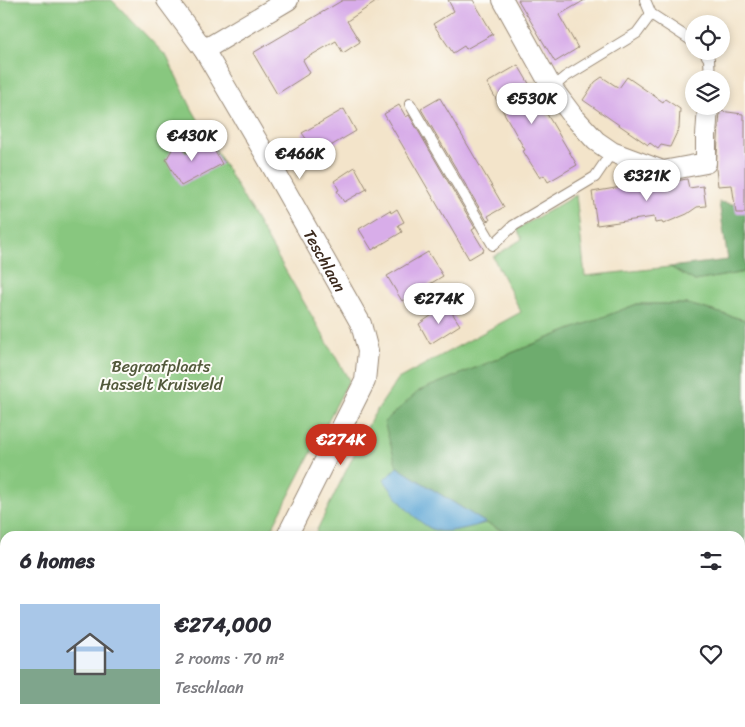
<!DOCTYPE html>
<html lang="en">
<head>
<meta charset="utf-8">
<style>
  body { margin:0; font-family:Sriracha,sans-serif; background:#f7f7f7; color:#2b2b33; height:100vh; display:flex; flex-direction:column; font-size:19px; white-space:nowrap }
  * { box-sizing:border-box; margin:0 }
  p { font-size:16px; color:#7c7c81 }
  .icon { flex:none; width:28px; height:28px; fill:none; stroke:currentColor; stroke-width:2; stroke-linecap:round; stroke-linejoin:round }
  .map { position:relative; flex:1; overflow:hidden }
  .panel { position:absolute; left:0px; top:531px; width:745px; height:196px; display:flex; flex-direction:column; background:#fff; border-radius:15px 15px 0 0; box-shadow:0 2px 8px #0003 }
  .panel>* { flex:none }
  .fabs { position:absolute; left:685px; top:15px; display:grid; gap:10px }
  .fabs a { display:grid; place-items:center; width:45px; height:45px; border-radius:50%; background:#fff; box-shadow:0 2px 8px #0003; font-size:25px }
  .price { position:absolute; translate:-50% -42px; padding:0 11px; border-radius:18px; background:#fff; color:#222; font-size:16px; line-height:32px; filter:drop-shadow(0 1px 2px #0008) }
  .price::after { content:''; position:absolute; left:50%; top:30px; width:15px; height:11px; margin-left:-8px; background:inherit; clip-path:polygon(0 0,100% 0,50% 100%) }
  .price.selected { background:#c8321e; color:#fff }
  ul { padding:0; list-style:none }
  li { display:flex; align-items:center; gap:15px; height:125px; padding:0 20px }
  li span { display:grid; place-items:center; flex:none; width:140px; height:100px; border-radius:0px; color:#555 }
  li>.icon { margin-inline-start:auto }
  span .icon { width:60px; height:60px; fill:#fffc; stroke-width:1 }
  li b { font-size:21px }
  h2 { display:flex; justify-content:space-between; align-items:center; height:60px; padding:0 20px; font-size:21px }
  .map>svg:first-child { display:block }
</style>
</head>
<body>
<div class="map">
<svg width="745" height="727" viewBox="0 0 745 727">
  <rect width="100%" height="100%" fill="#fdfcf7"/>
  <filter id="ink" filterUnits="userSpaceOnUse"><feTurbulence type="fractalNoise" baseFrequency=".02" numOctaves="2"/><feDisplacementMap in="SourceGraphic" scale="10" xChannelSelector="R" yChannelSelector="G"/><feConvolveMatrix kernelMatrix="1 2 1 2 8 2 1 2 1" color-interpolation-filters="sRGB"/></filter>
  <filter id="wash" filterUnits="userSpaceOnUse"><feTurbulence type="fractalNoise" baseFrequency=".0096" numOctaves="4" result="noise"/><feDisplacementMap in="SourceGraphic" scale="20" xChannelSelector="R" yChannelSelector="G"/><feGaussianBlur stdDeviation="1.12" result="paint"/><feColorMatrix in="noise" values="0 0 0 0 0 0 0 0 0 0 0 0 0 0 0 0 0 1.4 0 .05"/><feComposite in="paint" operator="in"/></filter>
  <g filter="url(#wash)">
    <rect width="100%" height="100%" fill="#f3e4ca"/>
    <g fill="#88c77f" stroke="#62784e">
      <path d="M0,0h112l55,57 25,52 157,271 -81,156h-263v186l162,1 -2,4h-165z"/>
      <path d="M576,195l9,81 85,-9 25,14 49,-9 1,-3v51l-57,-16h-51l-91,35 -127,52 67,132 28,13h-200l59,-120 25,-37 123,-67 -28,-55 29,-18 -5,-10z"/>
      <path d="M740,599l5,2v126h-526l2,-5h519z"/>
    </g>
    <g fill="#6eac6e" stroke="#546b46">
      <path d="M719,202l26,4v66l-50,9 -25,-14 58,-7z"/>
      <path d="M637,304h51l57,16v281l-5,-2v-63h-226l-28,-13 -89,-56 -13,-45 35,-31 127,-52z"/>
    </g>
    <path fill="#5ea7d6" stroke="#4c687a" d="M397,467l89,56c-11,3 -39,11 -49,8 -20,-6 -42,-35 -53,-51z"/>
    <g id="blocks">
      <g fill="#d8ade9">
        <path d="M343,0h36l-32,21 13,21 -17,11 -7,-12 -33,19 7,13 -33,21 -24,-41z"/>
        <path d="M448,0h25l20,34 -27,15 -2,-3 -11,7 -20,-29 21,-13z"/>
        <path d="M518,0h67l-26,15 19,33 -23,14z"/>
        <path d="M518,65l59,100 -29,17 -4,-7 -4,3 -17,-27 2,-1 -38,-67z"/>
        <path d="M602,77l17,11 8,-11 36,25 2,-3 15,10 -1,19 -9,19 -9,-2 -3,4 -8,-6 -2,2 -65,-45 12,-18z"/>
        <path d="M440,98l64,109 -16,9 2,4 -3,1 -66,-112z"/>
        <path d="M399,105l7,12 3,-2 66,113 -3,2 12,20 -15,9 -85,-145z"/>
        <path d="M344,109l12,22 -39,23 -15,-21z"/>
        <path d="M720,111l23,3v5h2v94h-9l-4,-28 -14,1 -2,-17z"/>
        <path d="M178,139l8,14 23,-12 13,23 -41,22 -15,-26z"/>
        <path d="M355,167l12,22 -23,13 -7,-11 2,-1 -5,-9z"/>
        <path d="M687,179l2,9 14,-2 3,20 -9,1 -10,7 -24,10 -1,-2 -7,1 -1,-6 -57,8 -5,-33 64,-11 9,2z"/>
        <path d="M397,209l7,13 -6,3 4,7 -30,18 -13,-21 31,-19 1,3z"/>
        <path d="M428,252l15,24 -41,25 -15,-25z"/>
        <path d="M447,305l13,20 -30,19 -11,-20z"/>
      </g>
    </g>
  </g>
  <g filter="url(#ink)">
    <use href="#blocks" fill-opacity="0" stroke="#978774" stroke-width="1"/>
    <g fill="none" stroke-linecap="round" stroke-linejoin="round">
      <g stroke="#978774" stroke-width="12">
        <g id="lane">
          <path d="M645,0l6,14 43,28"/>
          <path d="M704,51l5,8 1,20"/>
          <path d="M552,88l13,-11 72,-44 14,-19"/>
          <path d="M410,104l83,141 20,-19 82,-49 17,-25"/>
        </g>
      </g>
      <g stroke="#978774" stroke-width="22">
        <g id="street">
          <path id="s1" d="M167,0l37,50 61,104 96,170 7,27 -3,30 -78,155"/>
          <path d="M503,0l49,88 21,28 23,25 16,11 51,19 43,-8v-27l2,-30"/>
          <path d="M204,50l84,-50"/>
          <path d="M191,727l3,-5"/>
        </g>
      </g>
      <use href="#lane" stroke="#fff" stroke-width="10"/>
      <use href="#street" stroke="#fff" stroke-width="20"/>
    </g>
  </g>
  <g text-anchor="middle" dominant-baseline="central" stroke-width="4" stroke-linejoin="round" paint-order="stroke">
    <g font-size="16" fill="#3b2a1e" stroke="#fdfcf7">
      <text stroke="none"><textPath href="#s1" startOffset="305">Teschlaan</textPath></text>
    </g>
    <g font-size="16" fill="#52593b" stroke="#fdfcf7">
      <text x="161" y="366">Begraafplaats<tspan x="161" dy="18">Hasselt Kruisveld</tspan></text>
    </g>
  </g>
</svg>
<div class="fabs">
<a><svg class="icon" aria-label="locate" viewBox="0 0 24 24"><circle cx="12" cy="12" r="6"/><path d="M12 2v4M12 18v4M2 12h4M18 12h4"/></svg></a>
<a><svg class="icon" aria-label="layers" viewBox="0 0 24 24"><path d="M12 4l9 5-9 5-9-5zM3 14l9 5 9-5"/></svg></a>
</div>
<b class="price" style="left:532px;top:125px">€530K</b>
<b class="price" style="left:192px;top:162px">€430K</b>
<b class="price" style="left:300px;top:180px">€466K</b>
<b class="price" style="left:647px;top:202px">€321K</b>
<b class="price" style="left:439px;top:325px">€274K</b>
<b class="price selected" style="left:341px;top:466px">€274K</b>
<section class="panel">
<h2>6 homes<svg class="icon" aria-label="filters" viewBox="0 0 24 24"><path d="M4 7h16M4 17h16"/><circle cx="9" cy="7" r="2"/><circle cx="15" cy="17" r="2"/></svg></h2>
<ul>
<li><span style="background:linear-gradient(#a9c7e8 65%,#7fa58c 0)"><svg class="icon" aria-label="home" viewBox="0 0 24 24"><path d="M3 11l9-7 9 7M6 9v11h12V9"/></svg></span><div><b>€274,000</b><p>2 rooms · 70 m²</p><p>Teschlaan</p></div><svg class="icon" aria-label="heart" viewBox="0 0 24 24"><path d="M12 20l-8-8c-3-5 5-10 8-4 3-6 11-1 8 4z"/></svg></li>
</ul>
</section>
</div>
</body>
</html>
